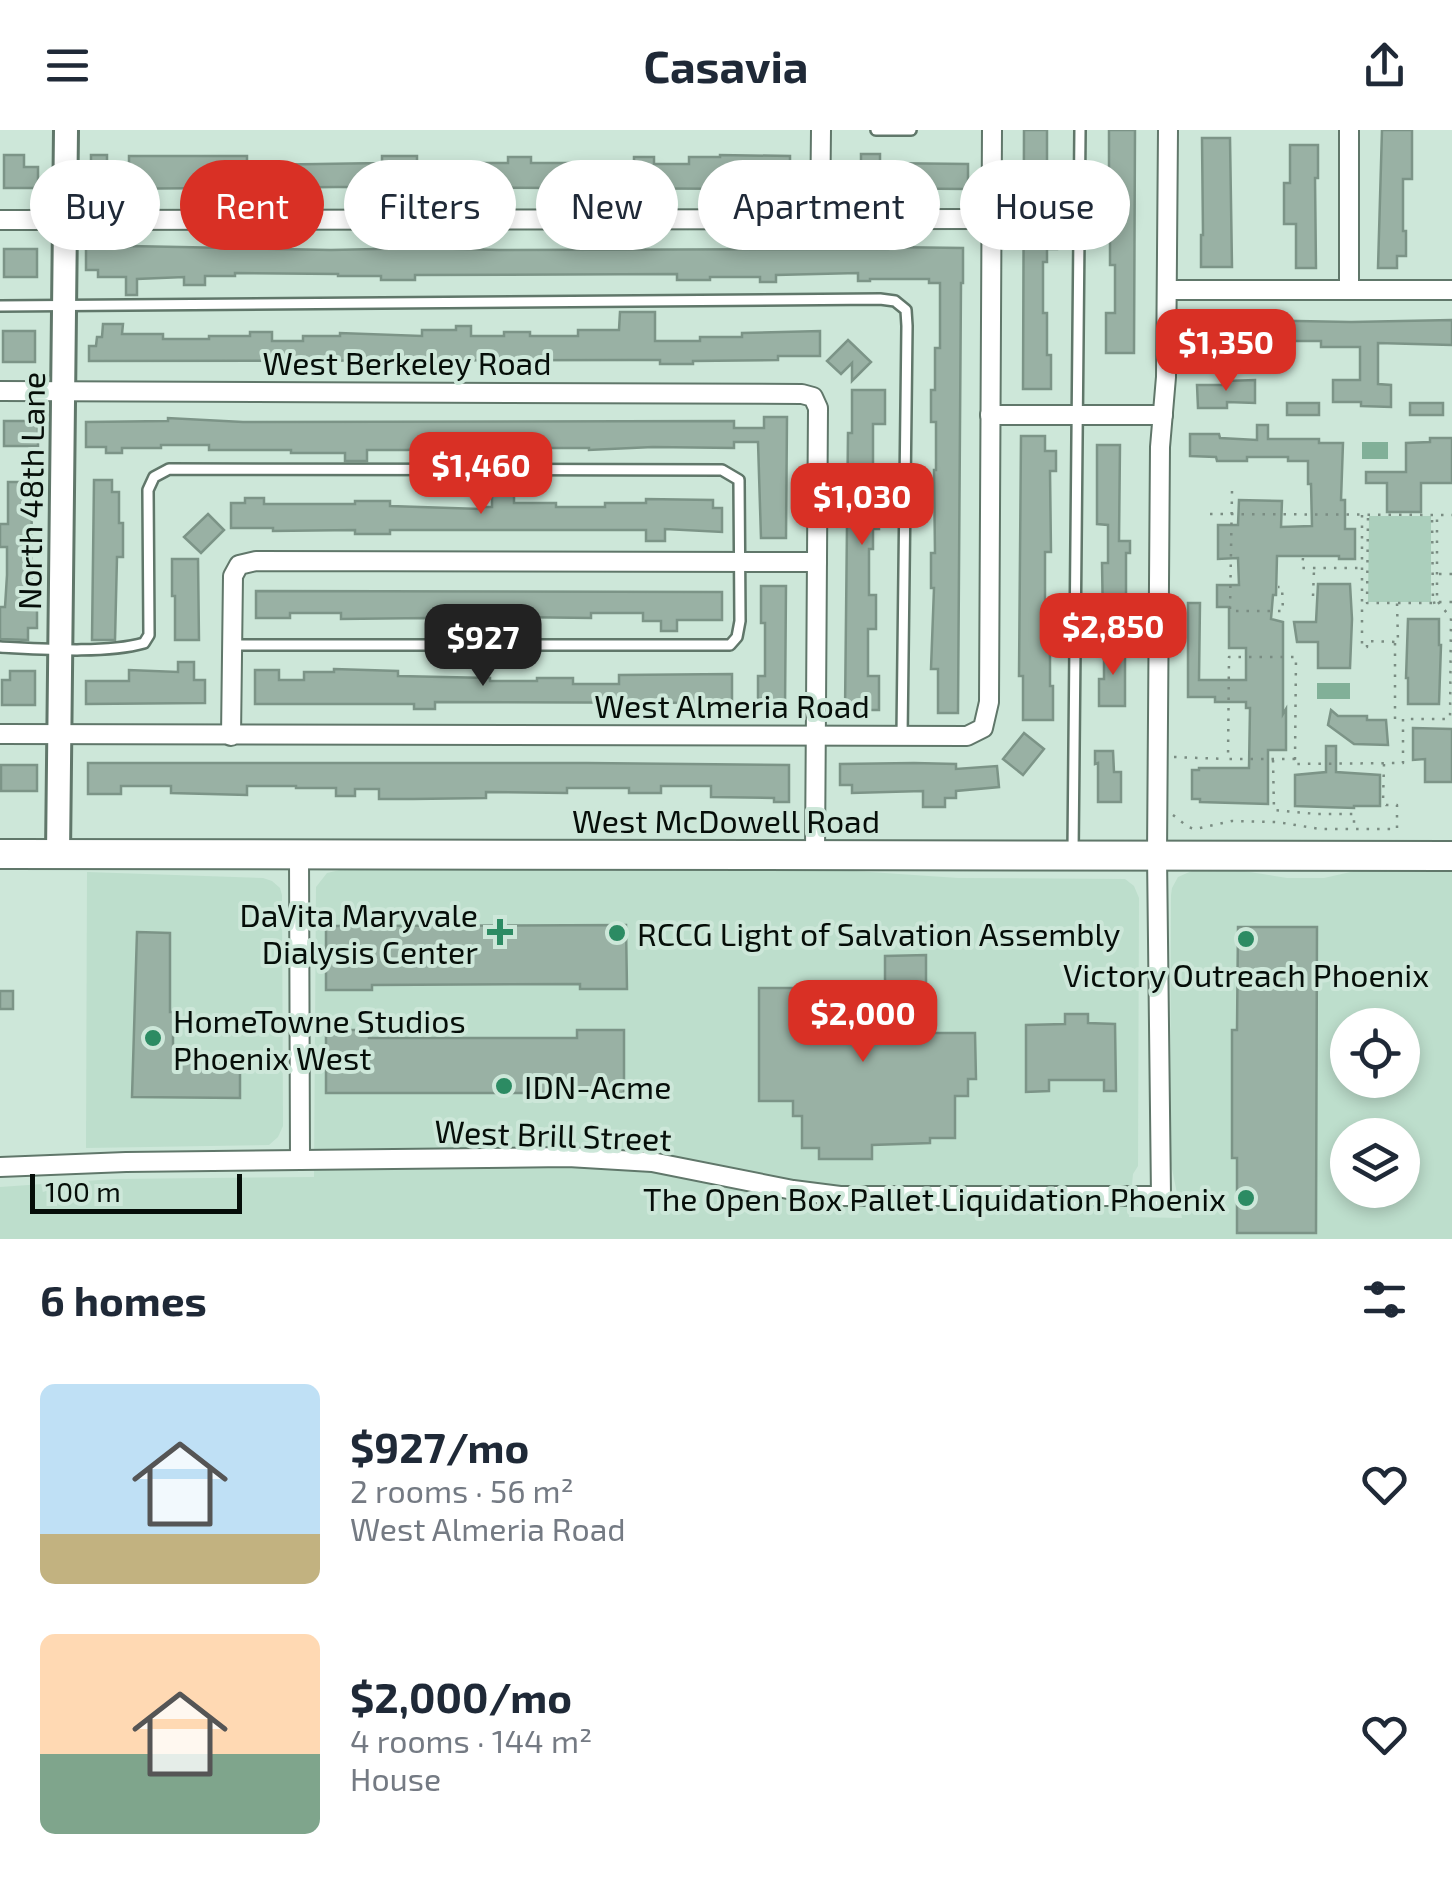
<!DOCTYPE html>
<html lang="en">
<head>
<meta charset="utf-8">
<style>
  body { margin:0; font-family:"Exo 2",sans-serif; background:#f2f2f3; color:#1f2937; height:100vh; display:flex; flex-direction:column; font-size:38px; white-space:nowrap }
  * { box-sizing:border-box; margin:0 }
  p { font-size:32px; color:#747a83 }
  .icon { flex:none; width:55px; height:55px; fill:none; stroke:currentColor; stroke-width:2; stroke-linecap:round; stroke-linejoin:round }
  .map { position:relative; height:1109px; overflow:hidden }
  .panel { display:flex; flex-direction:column; background:#fff; flex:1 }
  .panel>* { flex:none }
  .guide { position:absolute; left:30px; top:30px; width:1392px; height:90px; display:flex; gap:20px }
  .buttons { position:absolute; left:1330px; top:878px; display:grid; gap:20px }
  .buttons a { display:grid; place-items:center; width:90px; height:90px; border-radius:50%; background:#fff; box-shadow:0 5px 15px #0003; font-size:50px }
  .scale { position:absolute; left:30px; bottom:25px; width:212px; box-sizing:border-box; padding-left:10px; border:5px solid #060e09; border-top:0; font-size:28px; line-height:35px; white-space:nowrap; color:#060e09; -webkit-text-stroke:8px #cde7d9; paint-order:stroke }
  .price { position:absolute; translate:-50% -85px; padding:0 22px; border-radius:20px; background:#d93025; color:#fff; font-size:32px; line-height:65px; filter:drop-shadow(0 2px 5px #0008) }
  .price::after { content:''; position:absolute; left:50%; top:60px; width:30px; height:22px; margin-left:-15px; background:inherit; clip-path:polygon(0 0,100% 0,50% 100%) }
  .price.on { background:#222; color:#fff }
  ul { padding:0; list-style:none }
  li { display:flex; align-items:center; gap:30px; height:250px; padding:0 40px }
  li span { display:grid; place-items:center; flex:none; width:280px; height:200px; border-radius:15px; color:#555 }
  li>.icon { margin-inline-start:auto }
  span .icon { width:120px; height:120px; fill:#fffc; stroke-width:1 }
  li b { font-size:42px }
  h2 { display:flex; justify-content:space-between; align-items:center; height:120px; padding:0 40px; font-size:42px }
  .chip { padding:0 35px; border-radius:45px; background:#fff; box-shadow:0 5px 15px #0003; font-size:35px; line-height:90px }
  .chip.on { background:#d93025; color:#fff }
  header { display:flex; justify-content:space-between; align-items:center; height:130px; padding:0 40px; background:#fff; font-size:45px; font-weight:700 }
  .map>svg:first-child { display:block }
</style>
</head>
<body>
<header><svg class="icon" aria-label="menu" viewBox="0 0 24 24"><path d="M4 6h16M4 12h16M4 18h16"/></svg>Casavia<svg class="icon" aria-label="share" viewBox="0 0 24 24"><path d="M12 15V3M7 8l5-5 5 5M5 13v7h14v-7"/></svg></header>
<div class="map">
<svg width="1452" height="1109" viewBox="0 0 1452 1109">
  <rect width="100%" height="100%" fill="#cde7d9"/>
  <g fill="#bddecc" fill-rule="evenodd">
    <path d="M1194,740h43l50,8h37l31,-7h97v368h-1452v-52l114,-8 200,-2 2,-290 11,-14 13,-3 515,1 103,7 167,1 9,7 5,12 -1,268 -5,8 -4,43 53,1 -12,-59 1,-264 1,-7 6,-11zM1348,895h54v55h-54zM1348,1005h54v55h-54z"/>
    <path d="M87,742l176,6 9,3 8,7 2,7 1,231 -5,11 -9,8 -183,3z"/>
  </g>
  <path fill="#abcfbc" d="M1369,386h62v86h-63z"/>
  <g fill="#81b098">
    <rect x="1362" y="312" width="26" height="17"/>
    <rect x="1317" y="553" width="33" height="16"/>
  </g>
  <g fill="#99b1a4" stroke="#7c9487" stroke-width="2.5">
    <path d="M1024,0h23v57h5v42h5v20h-10v13h-4v51h4v42h4v34h-28z"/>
    <path d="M1109,0h26l-1,223h-28v-40h9v-48h-5v-41h-8v-32h7z"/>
    <path d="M1382,0h30v49h-9v52h3v25h-9v12h-19z"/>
    <path d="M1202,8h28l2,129h-31v-32h2z"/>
    <path d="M1290,15h28v33h-3l1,90h-20v-44h-12v-41h6z"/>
    <path d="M861,24h19v9l88,1v25l-121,-1v-23h14z"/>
    <path d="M4,25h20v12h14v21h-34z"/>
    <path d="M91,25h16v10h22v-9h118v9l135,-2v-7h35v7h91v-6h23v6h53v4h50v-10h20v7h35v-7h31v-2l70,1v33l-452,-2 -247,2z"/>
    <path d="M129,116l202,4 93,-2 75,2 389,-1v-2l75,1v35h-2l-3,430h-20v-44h-7l3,-81h-3v-35h4l-1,-83h2v-48h-5v-32h4v-42h5v-65h-11v-4h-59v2h-12v-8l-82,2v7h-16v-5h-50v3h-33v-6l-262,1v5h-34v-4h-43v-2l-103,-1v3h-30v9h-21v-8l-47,2v16h-11v-18h-28v-7h-12v-22z"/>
    <rect x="4" y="119" width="33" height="28"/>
    <path d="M620,182h35v29h45v-4h42v-4l78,-2v25h-42v4l-85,1v3h-33v-4h-31l-540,1v-15h7l1,-9h5l1,-13h20l-1,10h41v5h46v-3h41v-4h22v9h31v-5h37v-3l82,3v-6h34v-4h15v10h33v-4h26v4h48v-6h41z"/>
    <path d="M1193,189l158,3 101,-2v25l-74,-2v41l13,1v22l-30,-1v-4h-28v-22h27v-33h-39v-6h-95v13l-33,1z"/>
    <rect x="3" y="201" width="32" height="31"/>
    <path d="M848,210l23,22 -19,19v-18l-11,11 -14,-13z"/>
    <path d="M1255,250v23l-28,-1v6h-29l-1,-23h27l1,-4z"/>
    <path d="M852,260h33v34h-12v50l6,-1v56h-6v20h-4v46h7v34h-8v47h11v34h-34l3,-277h4z"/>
    <rect x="1287" y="273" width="32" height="12"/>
    <rect x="1410" y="273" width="33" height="12"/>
    <path d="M764,287h23l-1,121h-25l-3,-96h-24v6l-81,-1 -64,3v-2h-59v4h-26v-6h-68v2l-29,2h-40v11h-22v-8h-54v-3h-82v-5h-48v3h-39v5h-16v-6h-20v-25l82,-1v-3l75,4 491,-1v7h30z"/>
    <rect x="4" y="291" width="34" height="25"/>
    <path d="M1257,295h11v14h51v4h24l-2,57h4v29h10v30h-16v-3h-62l-1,39h-3l-2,24 12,3v92l3,-5v41h-18v54l-68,-2v-3h-8v-29h7v-2h50l1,-60h-4v-6h-31v-5h-27v-94h12l-1,77h47v-32h-17v-41h-12v-22h22l-1,-27 -20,1v-34h20l1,-25 43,1 -1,26 31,-1 -1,-42h-3v-23h-20v-4h-41v4h-30l-1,-4 -26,-1v-22h29l1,4 37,2z"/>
    <path d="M1021,306h24v15h11v20h-6l1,81h-6v49h5v21h5v14h-5v50h3v34h-30v-44h-4z"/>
    <path d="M1430,308h22v45h-31v29h-34v-29h-21v-11h40v-29l24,-1z"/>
    <path d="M1097,315h23l-1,96h11v12h-4v68h-23l-1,-58h6v-38l-11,-1z"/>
    <path d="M94,350h18v12h7v31h4v34h-6l-2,83h-23z"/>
    <path d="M8,352h24l-1,125h6v21h-9v12l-28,-1v-32h5l2,-32v-28h-7v-23h8z"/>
    <path d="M492,365h22v8h42v4h49v-4h41v-4l67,1v8h9v24l-57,-3v12h-19v-11h-256v4h-35v-4l-82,1v-3h-42v-25h14v-5h19v6h91v-3h35v5l91,3v-2h11z"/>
    <path d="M208,384l16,16 -23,23 -17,-16z"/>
    <path d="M172,429h26l1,81h-24v-44h-3z"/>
    <path d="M1318,454h32l2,35 -2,49h-32v-26h-21l-3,-20h22z"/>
    <path d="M761,456h25l-1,123h-20v-10h-7v-23h7v-53h-4z"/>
    <path d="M256,461l466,1v28h-45v11h-16v-10h-18v-8h-52v5l-77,-1v-3h-22v9h-14v-7h-32v7h-19v-5l-86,1v-6h-51v5h-34z"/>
    <path d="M1408,489h31v26h2l-2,59h-31v-26h-2z"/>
    <path d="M1125,517v59h-26v-27h5v-31z"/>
    <path d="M178,532h16v18h11v23l-119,1v-23h43v-11l49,2z"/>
    <path d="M334,539l64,2v5l92,2v3h47v-3h36v6h46v-9l113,-1v29l-297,-1v7h-21v-5h-159v-34h24v10h25v-8h30z"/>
    <path d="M10,541h25v34h-33v-25h8z"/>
    <path d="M1331,580l7,6h29v4h19l2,25 -34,-1 -26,-19z"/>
    <path d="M1413,598l39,1v53h-27v-23l-12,1z"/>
    <path d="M1024,603l20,16 -21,26 -20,-16z"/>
    <path d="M1326,616h10v26l44,3v31h-26v2l-59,-2v-31l31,-3z"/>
    <path d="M1095,621h18l1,21h7v30h-23v-39l-3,1z"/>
    <path d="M88,633h499l202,2v37h-15v-4l-63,-1v-11h-50v7h-32v-5h-62v5l-81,-1v6l-73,1h-34v-10h-24v7h-19v-8h-40v-2h-49v9l-76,-2v-7h-50v8h-33z"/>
    <path d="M914,633l42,1v5l41,-3 2,21 -43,4v7h-11v9h-22v-16l-71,2v-8h-12v-21z"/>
    <rect x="1" y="635" width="36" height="26"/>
    <path d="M626,795l1,64h-47v-5l-208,1v5h-46v-64z"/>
    <path d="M1238,797h79l-1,306h-79v-75h-5v-128h5z"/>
    <path d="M137,802l33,1v79h3v51l67,1v34l-108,-1z"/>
    <path d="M926,825v78h49l1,46h-8v17h-13v42h-25v5l-58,2v14h-53v-11h-17v-32h-9v-15h-34v-113h97v42h29v-74z"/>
    <rect x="0" y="861" width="13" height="18"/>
    <path d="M1065,884h23v9l27,1 1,67h-12v-11h-55v11l-23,1v-67l39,-1z"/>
    <path d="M326,900h43v8h208v-8h47v63h-298z"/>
  </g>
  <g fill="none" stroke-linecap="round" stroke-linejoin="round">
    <g stroke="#60776a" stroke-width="14">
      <g id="service">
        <path d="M876,0h35"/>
        <path d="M0,176l880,-7 15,2 11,9 1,16 -5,410"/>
        <path d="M0,517c41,2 105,7 144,-4l5,-8 -1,-145 6,-13 15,-8 553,1 17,10 1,141 -3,16 -7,8h-497"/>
        <path d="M1073,722l7,-722"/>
      </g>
    </g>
    <g stroke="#60776a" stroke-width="22">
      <g id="minor">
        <path d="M0,90l992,-1"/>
        <path d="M820,91l1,-91"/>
        <path d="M1167,160h285"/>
        <path d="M1349,160v-160"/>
        <path d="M0,261l802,3 11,3 5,11 -3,447"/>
        <path d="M990,285h173"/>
        <path d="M0,604l967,2 16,-8 6,-26 3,-572"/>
        <path d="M231,606l2,-160 6,-11 17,-4 561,1"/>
        <path d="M299,724l1,306"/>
        <path d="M0,1037l126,-5 442,-5 84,5 141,28 47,6h321l-4,-341 3,-408 6,-70 2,-247"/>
      </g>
    </g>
    <g stroke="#60776a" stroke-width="28">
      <path id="tertiary" d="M58,724l8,-724"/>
    </g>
    <g stroke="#60776a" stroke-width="32">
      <path id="primary" d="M0,724l1452,2"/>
    </g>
    <g stroke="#7a8c82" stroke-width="2.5" stroke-dasharray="2.5 8" stroke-linecap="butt">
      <path d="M1232,361l-2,120h53l-1,-24h-4"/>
      <path d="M1210,384l242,1"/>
      <path d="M1362,385v132h5v-6l31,1 -1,-39h-30l1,-88"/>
      <path d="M1303,428l-1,10h59"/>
      <path d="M1439,444h13"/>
      <path d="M1313,466l1,-26"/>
      <path d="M1438,472l13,16 -1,101h2"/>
      <path d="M1439,472h13"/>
      <path d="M1398,473h35l-1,-88"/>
      <path d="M1433,473l4,-1v-86"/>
      <path d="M1395,513v76h6"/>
      <path d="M1174,627l52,2"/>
      <path d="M1295,629h-67l1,-102h67l-1,102 -1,5 109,-1v-44h47"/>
      <path d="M1273,630l1,50 43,4h37v12"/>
      <path d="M1173,685l15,12 7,2 37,-8 45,1 43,7h77v-24h-11l-3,-4 1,-37"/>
    </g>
    <use href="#service" stroke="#fff" stroke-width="9"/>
    <use href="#minor" stroke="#fff" stroke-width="18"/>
    <use href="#tertiary" stroke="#fff" stroke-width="22"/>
    <use href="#primary" stroke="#fff" stroke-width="28"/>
  </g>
  <g fill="#2c8b63" stroke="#cde7d9" stroke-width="4">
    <path d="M495 787h10v10h10v10h-10v10h-10v-10h-10v-10h10z"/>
    <circle cx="617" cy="803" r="10"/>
    <circle cx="1246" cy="809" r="10"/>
    <circle cx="153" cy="908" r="10"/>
    <circle cx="504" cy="956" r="10"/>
    <circle cx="1246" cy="1068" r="10"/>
  </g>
  <g text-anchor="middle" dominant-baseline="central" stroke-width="8" stroke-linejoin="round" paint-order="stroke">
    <g font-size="32" fill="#060e09" stroke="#cde7d9">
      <text x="407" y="232">West Berkeley Road</text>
      <text transform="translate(30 361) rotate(-89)">North 48th Lane</text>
      <text x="732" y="575">West Almeria Road</text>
      <text x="726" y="690">West McDowell Road</text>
      <text transform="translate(553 1004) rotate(2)">West Brill Street</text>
    </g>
    <g font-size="32" fill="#060e09" stroke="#cde7d9" text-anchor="start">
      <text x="478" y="784" text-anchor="end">DaVita Maryvale<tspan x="478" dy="37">Dialysis Center</tspan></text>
      <text x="637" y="803">RCCG Light of Salvation Assembly</text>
      <text x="1246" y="844" text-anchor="middle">Victory Outreach Phoenix</text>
      <text x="173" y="890">HomeTowne Studios<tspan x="173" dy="37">Phoenix West</tspan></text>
      <text x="524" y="956">IDN-Acme</text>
      <text x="1226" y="1068" text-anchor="end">The Open Box Pallet Liquidation Phoenix</text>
    </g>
  </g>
</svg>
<div class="buttons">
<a><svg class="icon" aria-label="locate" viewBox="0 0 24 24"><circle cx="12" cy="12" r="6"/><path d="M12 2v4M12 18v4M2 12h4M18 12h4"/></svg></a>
<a><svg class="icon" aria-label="layers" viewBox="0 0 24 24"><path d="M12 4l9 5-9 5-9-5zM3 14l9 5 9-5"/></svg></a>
</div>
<div class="scale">100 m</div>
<b class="price" style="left:1226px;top:264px">$1,350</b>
<b class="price" style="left:481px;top:387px">$1,460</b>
<b class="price" style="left:862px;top:418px">$1,030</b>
<b class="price" style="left:1113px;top:548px">$2,850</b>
<b class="price on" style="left:483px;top:559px">$927</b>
<b class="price" style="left:863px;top:935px">$2,000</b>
<div class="guide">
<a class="chip">Buy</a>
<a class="chip on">Rent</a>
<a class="chip">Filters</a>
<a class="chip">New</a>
<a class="chip">Apartment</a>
<a class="chip">House</a>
</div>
</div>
<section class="panel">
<h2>6 homes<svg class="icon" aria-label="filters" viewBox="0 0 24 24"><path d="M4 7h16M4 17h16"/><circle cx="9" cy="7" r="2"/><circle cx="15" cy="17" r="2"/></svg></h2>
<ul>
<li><span style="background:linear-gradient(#bfe0f5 75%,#c2b280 0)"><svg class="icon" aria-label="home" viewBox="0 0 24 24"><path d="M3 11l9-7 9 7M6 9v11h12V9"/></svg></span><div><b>$927/mo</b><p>2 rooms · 56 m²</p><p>West Almeria Road</p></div><svg class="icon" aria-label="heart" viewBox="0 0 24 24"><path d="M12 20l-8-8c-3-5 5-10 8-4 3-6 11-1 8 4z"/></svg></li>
<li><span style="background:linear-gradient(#ffd9b3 60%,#7fa58c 0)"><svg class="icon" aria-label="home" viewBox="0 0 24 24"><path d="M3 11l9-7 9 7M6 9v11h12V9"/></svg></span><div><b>$2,000/mo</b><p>4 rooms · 144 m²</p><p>House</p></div><svg class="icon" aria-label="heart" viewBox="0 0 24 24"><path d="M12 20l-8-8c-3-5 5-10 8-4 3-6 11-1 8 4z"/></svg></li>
</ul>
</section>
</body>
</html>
